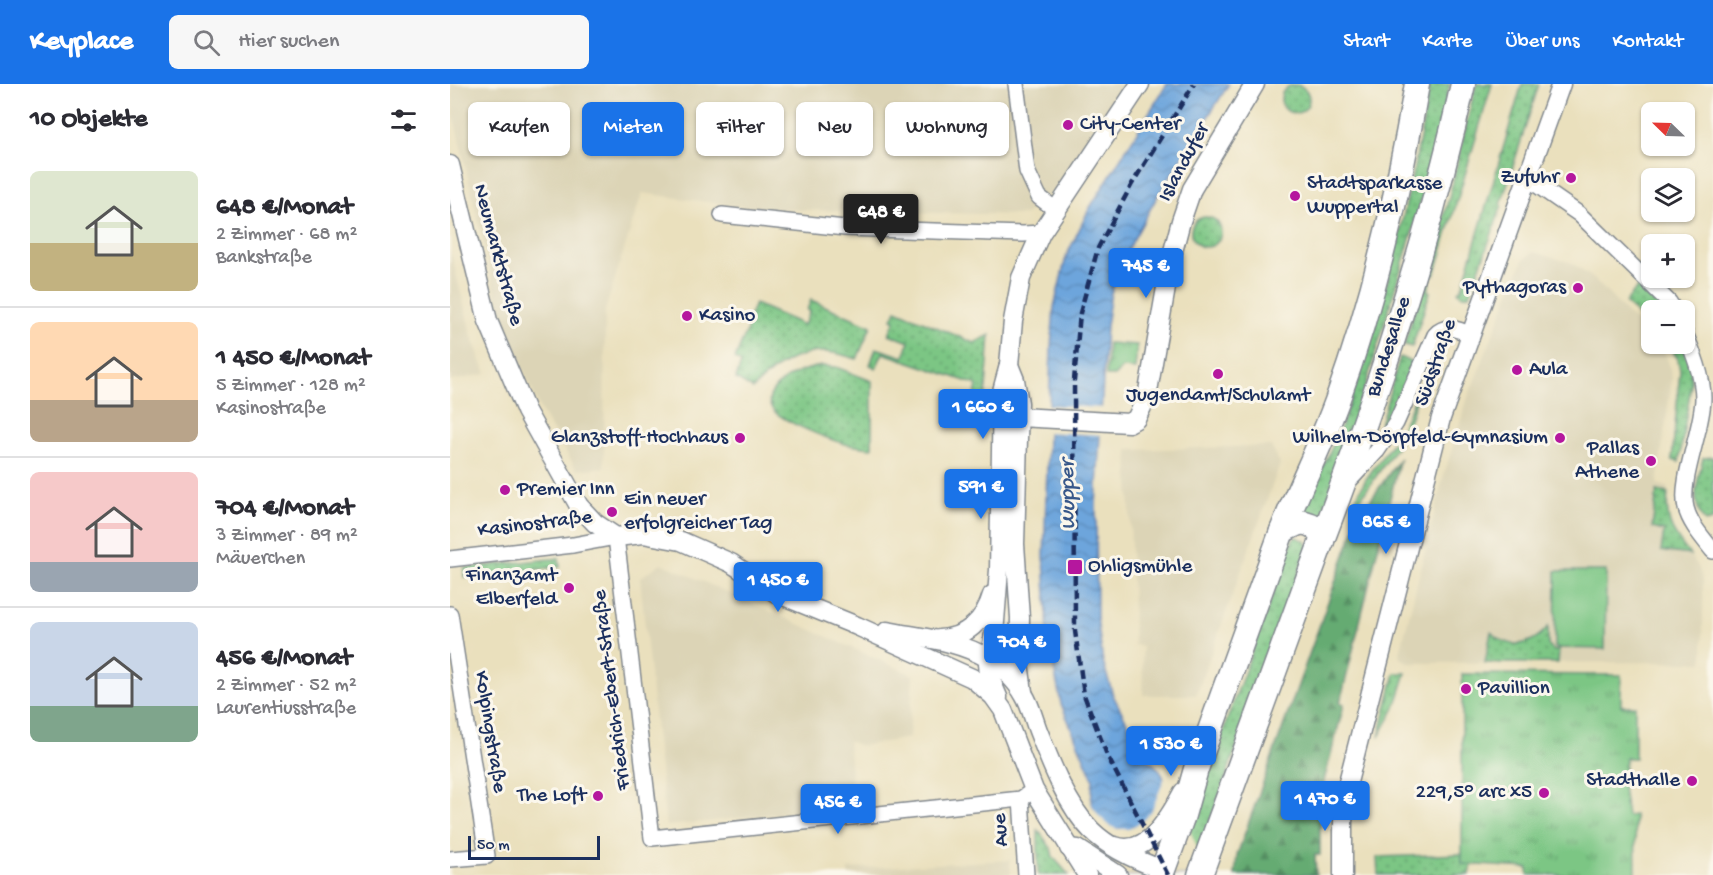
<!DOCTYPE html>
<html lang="de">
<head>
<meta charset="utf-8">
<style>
  body { margin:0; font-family:"Gochi Hand",sans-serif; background:#f7f7f7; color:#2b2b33; height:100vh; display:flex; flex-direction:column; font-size:22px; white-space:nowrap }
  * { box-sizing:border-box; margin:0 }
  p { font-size:20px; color:#7c7c81 }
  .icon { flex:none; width:33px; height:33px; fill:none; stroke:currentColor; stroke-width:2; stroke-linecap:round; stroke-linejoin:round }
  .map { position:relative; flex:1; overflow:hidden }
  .side { display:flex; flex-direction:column; background:#fff; width:450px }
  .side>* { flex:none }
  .guide { position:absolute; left:18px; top:18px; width:570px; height:54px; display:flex; gap:12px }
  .needle { width:39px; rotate:293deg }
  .buttons { position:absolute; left:1191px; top:18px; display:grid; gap:12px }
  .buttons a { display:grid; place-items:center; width:54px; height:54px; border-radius:9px; background:#fff; box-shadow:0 2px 4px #0004; font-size:30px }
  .scale { position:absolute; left:18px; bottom:15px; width:132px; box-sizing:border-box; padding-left:6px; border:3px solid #1b2f5e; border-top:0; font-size:16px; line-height:21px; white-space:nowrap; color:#1b2f5e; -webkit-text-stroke:4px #fbf7ec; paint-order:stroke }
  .price { position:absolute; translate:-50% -51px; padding:0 14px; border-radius:6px; background:#1a73e8; color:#fff; font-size:20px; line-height:39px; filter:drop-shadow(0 2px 3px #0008) }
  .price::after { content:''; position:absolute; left:50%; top:36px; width:18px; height:14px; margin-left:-9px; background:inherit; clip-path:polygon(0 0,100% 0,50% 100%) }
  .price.current { background:#222; color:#fff }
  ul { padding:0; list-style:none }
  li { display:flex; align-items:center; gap:18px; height:150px; padding:0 30px }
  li+li { border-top:2px solid #e1e1e2 }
  li span { display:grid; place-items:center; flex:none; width:168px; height:120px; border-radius:9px; color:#555 }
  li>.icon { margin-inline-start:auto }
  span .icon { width:72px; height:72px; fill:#fffc; stroke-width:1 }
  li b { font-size:26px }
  h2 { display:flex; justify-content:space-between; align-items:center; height:72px; padding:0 30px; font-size:26px }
  .chip { padding:0 21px; border-radius:9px; background:#fff; box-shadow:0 2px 4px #0004; font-size:21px; line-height:54px }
  .chip.current { background:#1a73e8; color:#fff }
  header { display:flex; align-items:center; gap:36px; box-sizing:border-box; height:84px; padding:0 30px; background:#1a73e8; color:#fff }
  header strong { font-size:28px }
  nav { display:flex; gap:33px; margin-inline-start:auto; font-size:21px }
  .search { width:420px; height:54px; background:#f7f7f7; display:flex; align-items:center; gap:15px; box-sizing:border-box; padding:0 21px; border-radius:9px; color:#7c7c81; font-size:22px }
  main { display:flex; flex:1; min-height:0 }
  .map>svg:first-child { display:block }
</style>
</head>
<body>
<header>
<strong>Keyplace</strong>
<div class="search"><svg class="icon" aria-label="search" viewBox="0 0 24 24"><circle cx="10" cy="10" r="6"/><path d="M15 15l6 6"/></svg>Hier suchen</div>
<nav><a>Start</a><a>Karte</a><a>Über uns</a><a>Kontakt</a></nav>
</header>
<main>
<section class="side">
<h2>10 Objekte<svg class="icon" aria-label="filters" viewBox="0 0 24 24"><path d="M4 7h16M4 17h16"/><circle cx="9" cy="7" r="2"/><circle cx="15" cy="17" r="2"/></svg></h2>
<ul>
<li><span style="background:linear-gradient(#dfe7d0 60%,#c2b280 0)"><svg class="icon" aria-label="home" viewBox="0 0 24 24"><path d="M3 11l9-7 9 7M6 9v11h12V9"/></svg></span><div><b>648 €/Monat</b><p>2 Zimmer · 68 m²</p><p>Bankstraße</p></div></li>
<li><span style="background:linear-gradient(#ffd9b3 65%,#b9a48a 0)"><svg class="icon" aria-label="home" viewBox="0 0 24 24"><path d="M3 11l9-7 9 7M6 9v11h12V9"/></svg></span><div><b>1 450 €/Monat</b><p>5 Zimmer · 128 m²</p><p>Kasinostraße</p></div></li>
<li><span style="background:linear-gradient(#f6c9c9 75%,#9aa5b1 0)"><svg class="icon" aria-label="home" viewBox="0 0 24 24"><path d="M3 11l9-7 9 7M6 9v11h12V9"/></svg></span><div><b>704 €/Monat</b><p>3 Zimmer · 89 m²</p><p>Mäuerchen</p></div></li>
<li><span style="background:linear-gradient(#c9d6e8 70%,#7fa58c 0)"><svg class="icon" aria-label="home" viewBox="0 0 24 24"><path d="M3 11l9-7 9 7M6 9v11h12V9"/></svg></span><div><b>456 €/Monat</b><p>2 Zimmer · 52 m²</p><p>Laurentiusstraße</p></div></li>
</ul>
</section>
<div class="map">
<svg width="1263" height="791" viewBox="0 0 1263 791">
  <defs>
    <pattern id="grass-dots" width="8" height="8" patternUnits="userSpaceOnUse" patternTransform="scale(1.5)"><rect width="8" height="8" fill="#7cc684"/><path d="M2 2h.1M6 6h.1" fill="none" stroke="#65a16f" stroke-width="1.8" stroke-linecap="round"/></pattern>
    <pattern id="forest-firs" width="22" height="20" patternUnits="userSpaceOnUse" patternTransform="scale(1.5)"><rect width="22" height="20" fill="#65ab72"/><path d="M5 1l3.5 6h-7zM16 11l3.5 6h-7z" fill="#528c61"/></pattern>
    <pattern id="park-tufts" width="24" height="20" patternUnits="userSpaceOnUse" patternTransform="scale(1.5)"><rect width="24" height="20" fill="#7cc684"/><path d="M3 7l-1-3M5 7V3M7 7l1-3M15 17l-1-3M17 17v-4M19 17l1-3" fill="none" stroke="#65a16f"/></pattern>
    <pattern id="water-waves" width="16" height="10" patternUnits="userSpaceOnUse" patternTransform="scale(1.5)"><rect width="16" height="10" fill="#6da5dc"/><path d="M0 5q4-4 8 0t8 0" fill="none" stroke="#5987b6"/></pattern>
  </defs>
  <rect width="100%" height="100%" fill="#fbf7ec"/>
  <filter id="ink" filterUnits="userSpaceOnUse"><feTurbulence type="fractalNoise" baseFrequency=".0167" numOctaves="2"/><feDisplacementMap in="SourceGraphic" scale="12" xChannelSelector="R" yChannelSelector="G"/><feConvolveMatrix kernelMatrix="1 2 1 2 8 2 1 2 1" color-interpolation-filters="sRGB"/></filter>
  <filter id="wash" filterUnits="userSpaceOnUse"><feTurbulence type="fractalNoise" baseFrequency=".008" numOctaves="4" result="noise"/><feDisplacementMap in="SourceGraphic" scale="24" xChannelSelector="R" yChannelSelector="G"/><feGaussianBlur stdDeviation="1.35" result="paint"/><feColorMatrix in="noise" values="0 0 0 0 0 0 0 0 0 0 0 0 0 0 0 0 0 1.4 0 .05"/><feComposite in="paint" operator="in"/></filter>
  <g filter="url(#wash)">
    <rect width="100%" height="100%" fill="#eae0bd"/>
    <g fill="#dcd4b6">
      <path d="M1,0h675l-54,89 -46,42 -267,-6 -117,-16 -37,117 -1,157 -27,3 -36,-59 -42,-101 -45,-193z"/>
      <path d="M0,165l21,85 15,40 -36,7z"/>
      <path d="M1083,168l39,11 22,16 57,59 1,6h5l5,4 6,13 4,17 -15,106 11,3 -1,33 9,17 22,29 5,14v82l-294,1 -10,-6 44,-179 25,-81 55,-137z"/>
      <path d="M821,362l9,18 -84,231h-53l-1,-49 -8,-1 -6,-195z"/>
      <path d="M211,479l252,112 -4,63 -48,8 -13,-5 6,64 -188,21 -26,-248z"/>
      <path d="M560,776l1,15h-163v-6z"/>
    </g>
    <g fill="url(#grass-dots)" stroke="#4c7a71" stroke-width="1.5">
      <path d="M980,0h20l-32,129 -65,214 -33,93 -16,-11c12,-30 28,-58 39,-88 41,-109 67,-223 87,-337z"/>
      <path d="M1026,0h16l-57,191 -3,-1 -4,17 2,1 -18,55 -8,-2 45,-147z"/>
      <path d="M1072,0h17l-38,120 1,1 -32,90h-9l-3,-4 4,-3z"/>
      <circle cx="845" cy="15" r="14"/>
      <circle cx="756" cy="148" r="15"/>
      <path d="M1191,199l26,27h-15l-1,17 -26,-24z"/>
      <path d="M361,216l60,26 -14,33c-8,-2 -16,-5 -23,-6 -32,-6 -61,14 -81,36l-17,-10 5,-16 -6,-4 16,-39 -3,-1 7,-15 49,21 6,-14 -3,-1z"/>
      <path d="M446,226l78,33 16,-8 -5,68 -11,-2 3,-16 -94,-32 -7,15 -6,-3 6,-17 28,9 5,-15 -20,-8 6,-14 -3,-1z"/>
      <path d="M1218,260h16l7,16v26l-12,76 -7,-2 8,-89 -2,-12z"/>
      <path d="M950,273l15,7 -21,48 -11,19h-2l-2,-3z"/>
      <path d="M372,282l14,1 36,14v67c-9,-1 -18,-2 -27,-4 -17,-5 -59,-21 -71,-33 -8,-8 -4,-17 2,-24 13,-13 28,-18 46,-21z"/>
      <path d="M966,312h2l-14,40 -45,65 -3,-3 10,-19 33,-45z"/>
      <path d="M1263,373v63l-8,2c-16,-22 -7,-40 -2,-64z"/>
      <path d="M1207,407l11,2c-3,29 4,39 22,62l-29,-4 3,-20 -12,-3z"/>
      <path d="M846,453l10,4 2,5 -108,304 -24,10 117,-321z"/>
      <path d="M109,474l1,9 -96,10v-9z"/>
      <path d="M1098,543v18l6,6 5,-1 -1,13h-73l6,-31c19,19 41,14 57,-5z"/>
      <path d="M945,589h11l-11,35 -16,29z"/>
      <path d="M588,746l13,18 2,9 16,18h-31z"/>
      <path d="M1012,770v10h10l-2,11h-92l-1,-18z"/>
    </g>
    <path fill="url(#forest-firs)" stroke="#406d68" stroke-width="1.5" d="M950,374l-60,245 4,2 -20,76 -4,34v40h-5l1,20h-81l2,-20 115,-320 13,-27z"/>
    <g fill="url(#park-tufts)" stroke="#4c7a71" stroke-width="1.5">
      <path d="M658,259l29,2 -2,24 -13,-1 -8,8h-8z"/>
      <path d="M1012,590l159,1v31h14v52h-9l-3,29 4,29 8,-1 1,60h-108v-7l-66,-4z"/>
    </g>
    <path fill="#7cc684" stroke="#4c7a71" stroke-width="1.5" d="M1106,487h50l-1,78 -50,-1z"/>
    <path fill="url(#water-waves)" stroke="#446a9d" stroke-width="1.5" d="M717,0h62l-72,113 -27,49 -19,47 -5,33 -10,180 1,111 6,45 10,33 32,62 15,13 48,105h-83l-34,-72 2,-24 -32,-75 -13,-66 -4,-81 7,-210 3,-40 12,-50 23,-48z"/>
    <g fill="#eae0bd">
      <path d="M596,321l58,3 -1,27 -58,-3z"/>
      <path d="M715,693l12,26 33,72h-88l-34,-72 2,-1 9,14 10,9 7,4h13l13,-8 10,-11z"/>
    </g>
  </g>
  <g filter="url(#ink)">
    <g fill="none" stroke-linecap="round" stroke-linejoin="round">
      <g stroke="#82888e" stroke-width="18">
        <g id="minor">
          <path d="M566,0l11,87 12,26 17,13"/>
          <path d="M1077,94l52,36 90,88 5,8"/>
          <path d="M272,131l123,13 178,6 18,-1"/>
          <path d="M1234,247c9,21 19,45 19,67 0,31 -24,82 -17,110 4,16 17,30 27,43"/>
          <path d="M899,397l28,-30 19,-28 39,-88c11,-12 23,-5 35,-1"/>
          <path d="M0,475l123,-14 43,-8 36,301 369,-39 13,-9"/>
          <path d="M0,530l37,242 -37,3"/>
          <path d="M571,715l5,76"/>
        </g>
      </g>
      <g stroke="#82888e" stroke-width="21">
        <g id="tertiary">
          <path d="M0,81l38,156 38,90 53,95 16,17 21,14 27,-3 38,7 50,22 45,30 81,33 115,52 21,18 10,14 31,80 53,85"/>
          <path d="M559,281l6,15 4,23 -4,141 5,74 -1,45 4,29"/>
          <path d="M551,341l18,-8 110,6 7,-4 11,-22 24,-138 10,-38 11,-32 63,-105"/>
          <path d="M437,547c35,7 71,9 102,28 12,7 28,23 35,36 7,11 10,26 15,38 12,31 29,74 52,97 19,19 47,31 72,40"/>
          <path d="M489,555c27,-1 46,-19 53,-44"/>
          <path d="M548,613l-9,-21 -1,-13 6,-29 5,-64 3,-179 7,-26 4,-44 8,-43 20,-45 99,-149"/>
          <path d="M665,762c32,12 55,-30 68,-54"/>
          <path d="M619,764l9,1 40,26"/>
          <path d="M893,791v-53l3,-32 95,-372 120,-334"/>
        </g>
      </g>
      <g stroke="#82888e" stroke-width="27">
        <g id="primary">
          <path d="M832,447c17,-9 22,-13 38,0l2,10"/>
          <path d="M711,791l22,-60 13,-46 86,-238c17,-44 39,-86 55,-130 37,-102 62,-210 80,-317"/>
          <path d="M750,791c40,-111 80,-222 121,-332 57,-150 108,-303 142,-459"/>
        </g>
      </g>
      <use href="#minor" stroke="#fff" stroke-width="15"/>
      <use href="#tertiary" stroke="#fff" stroke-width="18"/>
      <use href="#primary" stroke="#fff" stroke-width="24"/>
      <path stroke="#1b2f5e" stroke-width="4.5" stroke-dasharray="9 4.5" stroke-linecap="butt" d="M718,791l-61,-120 -23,-60 -9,-64 -1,-250 6,-68 18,-65 34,-64 62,-100"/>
    </g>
  </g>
  <g fill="#b5179e" stroke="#fbf7ec" stroke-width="2">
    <circle cx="618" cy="41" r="6"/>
    <circle cx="1121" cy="94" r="6"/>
    <circle cx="845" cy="112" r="6"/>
    <circle cx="1128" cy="204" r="6"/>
    <circle cx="237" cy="232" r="6"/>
    <circle cx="1067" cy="286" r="6"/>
    <circle cx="768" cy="290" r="6"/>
    <circle cx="290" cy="354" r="6"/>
    <circle cx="1110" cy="354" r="6"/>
    <circle cx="1201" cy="377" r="6"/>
    <circle cx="55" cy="406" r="6"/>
    <circle cx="162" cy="428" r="6"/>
    <rect x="617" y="475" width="16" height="16" rx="3"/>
    <circle cx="119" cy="504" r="6"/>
    <circle cx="1016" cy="605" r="6"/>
    <circle cx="1242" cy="697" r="6"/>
    <circle cx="1094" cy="709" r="6"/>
    <circle cx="148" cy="712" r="6"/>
  </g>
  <g text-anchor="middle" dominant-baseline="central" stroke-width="6" stroke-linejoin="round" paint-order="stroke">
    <g font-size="21" fill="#1b2f5e" stroke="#fbf7ec" text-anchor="end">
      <text x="630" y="41" text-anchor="start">City-Center</text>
      <text x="1109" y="94">Zufuhr</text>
      <text x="857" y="100" text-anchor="start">Stadtsparkasse<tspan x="857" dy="24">Wuppertal</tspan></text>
      <text x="1116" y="204">Pythagoras</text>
      <text x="249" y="232" text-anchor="start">Kasino</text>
      <text x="1079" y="286" text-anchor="start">Aula</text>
      <text x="768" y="312" text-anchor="middle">Jugendamt/Schulamt</text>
      <text x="278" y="354">Glanzstoff-Hochhaus</text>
      <text x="1098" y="354">Wilhelm-Dörpfeld-Gymnasium</text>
      <text x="1189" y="365">Pallas<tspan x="1189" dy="24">Athene</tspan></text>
      <text x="67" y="406" text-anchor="start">Premier Inn</text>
      <text x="174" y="416" text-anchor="start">Ein neuer<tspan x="174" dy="24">erfolgreicher Tag</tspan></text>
      <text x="638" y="483" text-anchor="start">Ohligsmühle</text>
      <text x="107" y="492">Finanzamt<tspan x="107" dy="24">Elberfeld</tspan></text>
      <text x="1028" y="605" text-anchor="start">Pavillion</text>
      <text x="1230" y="697">Stadthalle</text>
      <text x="1082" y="709">229,5° arc x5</text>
      <text x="136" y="712">The Loft</text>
    </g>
    <g font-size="21" fill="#1b2f5e" stroke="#fbf7ec">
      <text transform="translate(735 79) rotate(-62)">Islandufer</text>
      <text transform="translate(47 171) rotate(75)">Neumarktstraße</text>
      <text transform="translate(940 263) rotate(-72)">Bundesallee</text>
      <text transform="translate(987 279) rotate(-71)">Südstraße</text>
      <text transform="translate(85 441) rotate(-7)">Kasinostraße</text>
      <text transform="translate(163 606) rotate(-97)">Friedrich-Ebert-Straße</text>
      <text transform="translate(39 648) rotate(81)">Kolpingstraße</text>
      <text transform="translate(552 746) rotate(-94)">Aue</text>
    </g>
    <g font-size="22" font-style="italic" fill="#38588a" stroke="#fbf7ec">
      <text transform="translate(619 411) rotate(-91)">Wupper</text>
    </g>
  </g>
</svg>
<div class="buttons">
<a><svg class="needle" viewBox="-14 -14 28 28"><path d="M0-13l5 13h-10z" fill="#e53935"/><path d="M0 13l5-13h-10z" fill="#7c7c81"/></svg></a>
<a><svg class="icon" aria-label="layers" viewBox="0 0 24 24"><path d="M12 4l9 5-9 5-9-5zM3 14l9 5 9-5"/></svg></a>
<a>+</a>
<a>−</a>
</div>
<div class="scale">50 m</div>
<b class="price current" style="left:431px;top:161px">648 €</b>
<b class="price" style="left:696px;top:215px">745 €</b>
<b class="price" style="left:533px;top:356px">1 660 €</b>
<b class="price" style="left:531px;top:436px">591 €</b>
<b class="price" style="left:936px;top:471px">865 €</b>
<b class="price" style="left:328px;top:529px">1 450 €</b>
<b class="price" style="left:572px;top:591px">704 €</b>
<b class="price" style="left:721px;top:693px">1 530 €</b>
<b class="price" style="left:875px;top:748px">1 470 €</b>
<b class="price" style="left:388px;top:751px">456 €</b>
<div class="guide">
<a class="chip">Kaufen</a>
<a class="chip current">Mieten</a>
<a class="chip">Filter</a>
<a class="chip">Neu</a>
<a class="chip">Wohnung</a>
</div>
</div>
</main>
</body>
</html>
